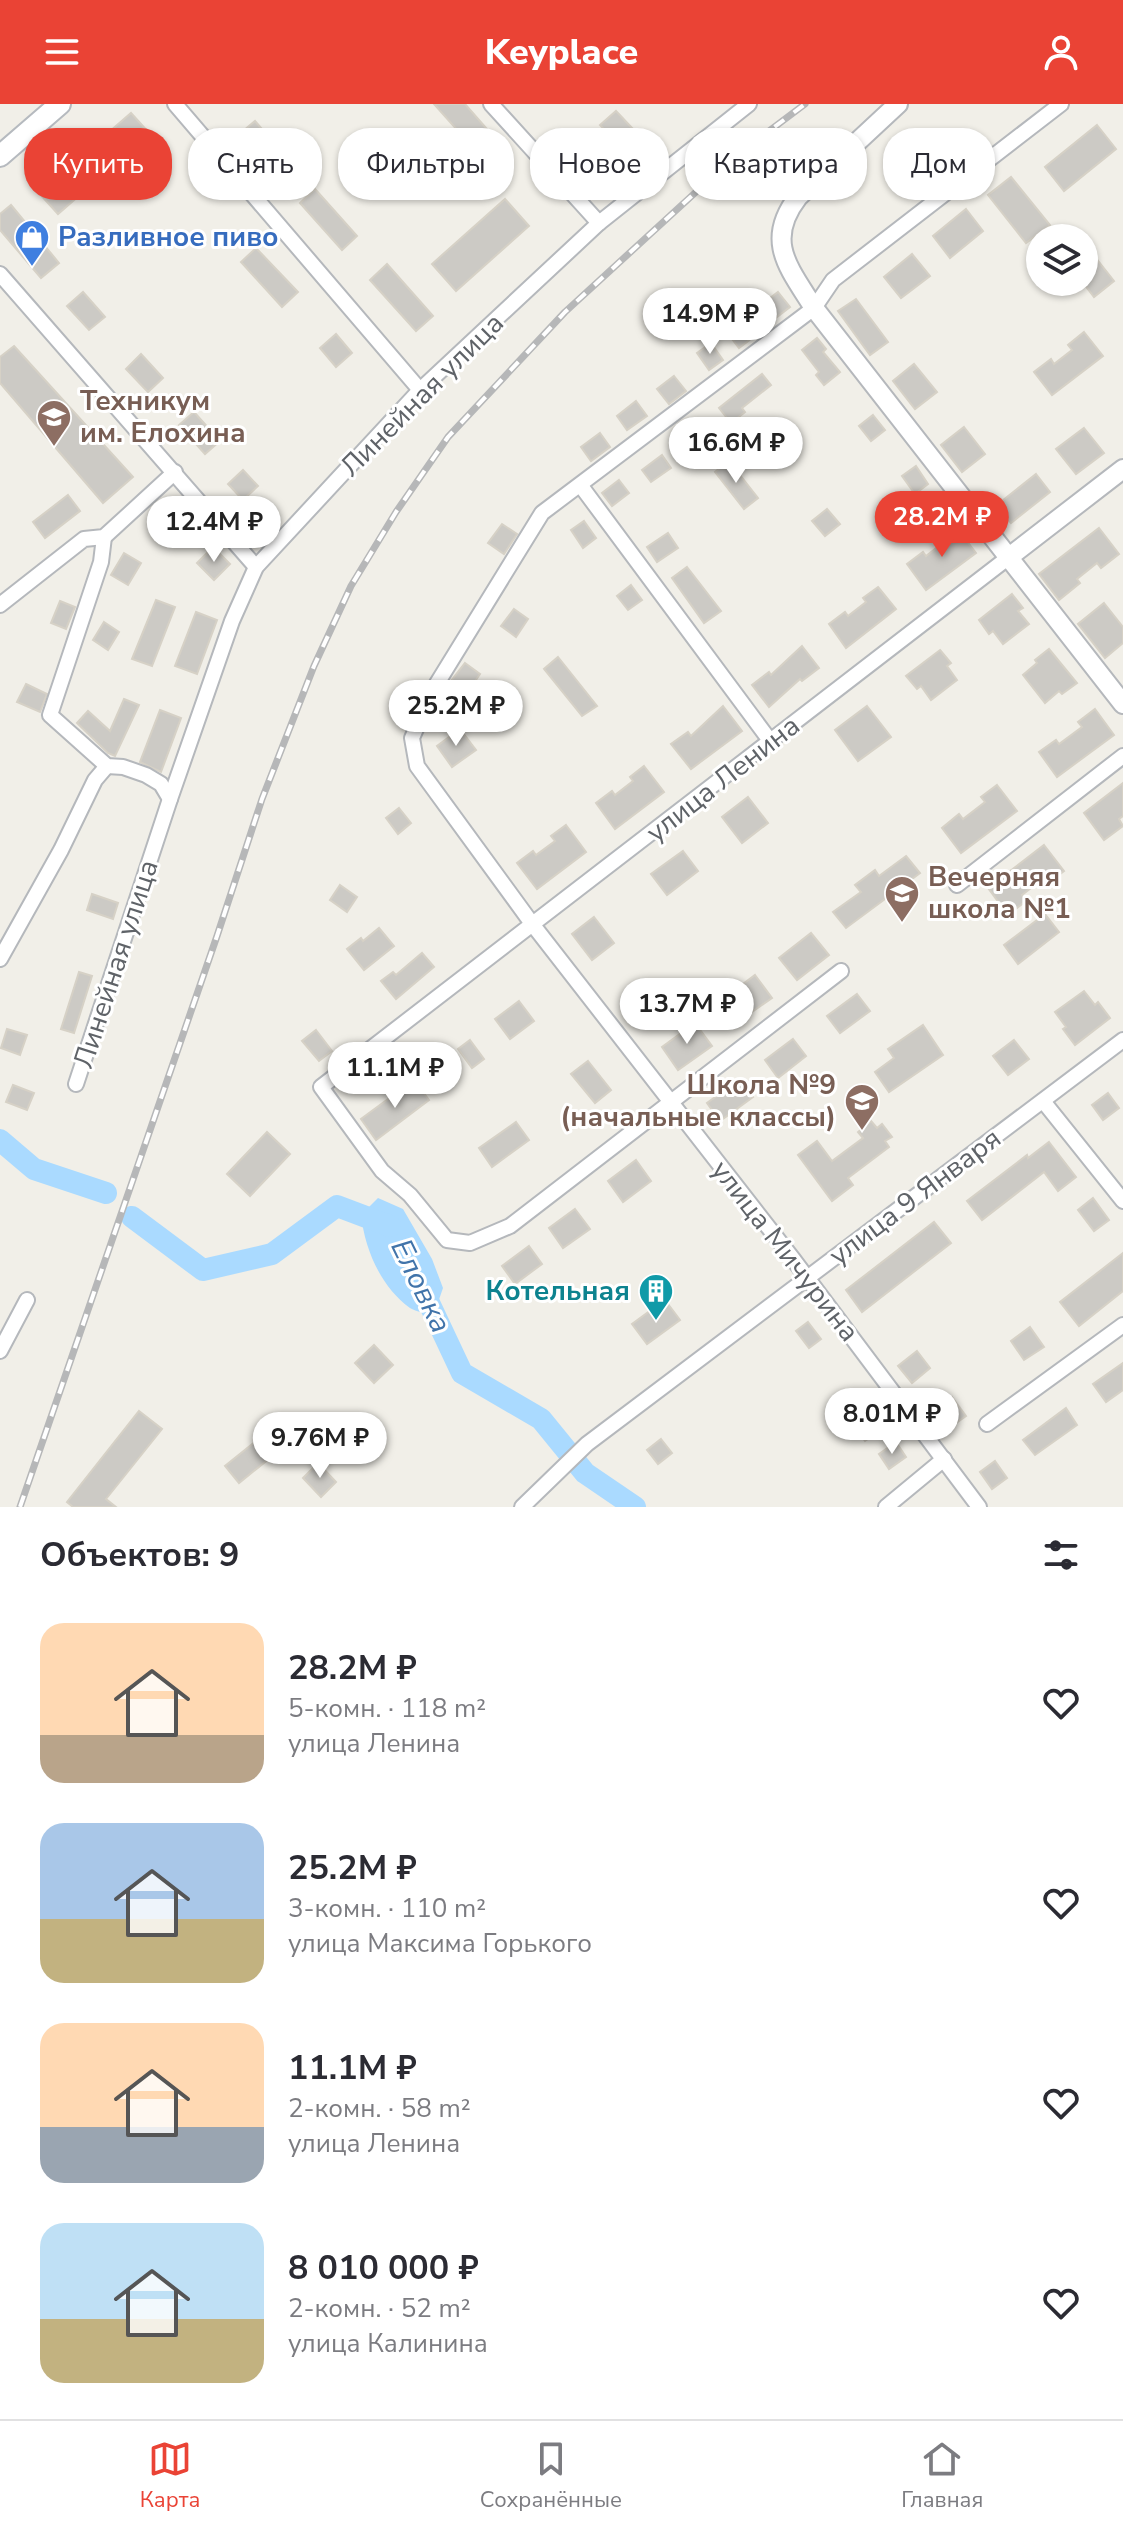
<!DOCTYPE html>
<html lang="ru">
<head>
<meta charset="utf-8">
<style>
  body { margin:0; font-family:"Nunito Sans",sans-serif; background:#f2f2f3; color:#2b2b33; height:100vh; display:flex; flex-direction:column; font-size:30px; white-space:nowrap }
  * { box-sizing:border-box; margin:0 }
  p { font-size:26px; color:#7c7c81 }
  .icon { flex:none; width:44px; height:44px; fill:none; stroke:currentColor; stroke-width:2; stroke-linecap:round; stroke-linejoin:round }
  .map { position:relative; height:1403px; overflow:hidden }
  .details { display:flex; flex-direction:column; background:#fff; flex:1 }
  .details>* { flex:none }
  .guide { position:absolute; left:24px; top:24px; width:1076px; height:72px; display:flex; gap:16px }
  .tools { position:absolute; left:1026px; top:120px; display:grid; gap:16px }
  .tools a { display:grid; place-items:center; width:72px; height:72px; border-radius:50%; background:#fff; box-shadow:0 2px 6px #0004; font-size:40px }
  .price { position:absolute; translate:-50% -68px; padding:0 18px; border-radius:28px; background:#fff; color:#222; font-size:26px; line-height:52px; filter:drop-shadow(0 2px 4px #0008) }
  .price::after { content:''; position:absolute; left:50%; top:48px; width:24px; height:18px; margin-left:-12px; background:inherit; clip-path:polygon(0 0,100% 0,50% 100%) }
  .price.selected { background:#ea4335; color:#fff }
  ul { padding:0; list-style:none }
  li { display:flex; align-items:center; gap:24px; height:200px; padding:0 40px }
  li span { display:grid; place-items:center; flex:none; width:224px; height:160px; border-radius:24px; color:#555 }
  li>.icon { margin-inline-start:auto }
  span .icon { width:96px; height:96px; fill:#fffc; stroke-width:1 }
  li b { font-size:34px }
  h2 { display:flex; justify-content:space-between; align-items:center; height:96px; padding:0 40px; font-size:34px }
  .tag { padding:0 28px; border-radius:32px; background:#fff; box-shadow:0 2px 6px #0004; font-size:28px; line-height:72px }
  .tag.selected { background:#ea4335; color:#fff }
  header { display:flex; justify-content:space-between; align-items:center; height:104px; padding:0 40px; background:#ea4335; color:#fff; font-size:36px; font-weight:800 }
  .tab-bar { display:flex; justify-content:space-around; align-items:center; height:112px; border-top:2px solid #e1e1e2; background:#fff; font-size:22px; color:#7c7c81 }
  .tab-bar a { display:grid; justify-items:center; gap:4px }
  .tab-bar .selected { color:#ea4335 }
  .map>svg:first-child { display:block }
</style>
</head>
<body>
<header><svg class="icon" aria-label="menu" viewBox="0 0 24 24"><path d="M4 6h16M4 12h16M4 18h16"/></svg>Keyplace<svg class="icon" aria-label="person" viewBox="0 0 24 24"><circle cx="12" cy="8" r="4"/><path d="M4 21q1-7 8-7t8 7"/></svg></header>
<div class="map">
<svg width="1123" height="1403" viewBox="0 0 1123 1403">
  <rect width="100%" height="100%" fill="#f1efe8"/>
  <path fill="#aadaff" d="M378,1094l25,11 29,50 11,29 -9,26c-7,-1 -18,-2 -24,-6 -29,-21 -45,-58 -49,-93z"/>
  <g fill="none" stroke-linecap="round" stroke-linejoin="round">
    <g stroke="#aadaff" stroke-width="22">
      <path d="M0,1036l34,29 72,24"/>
      <path d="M132,1113l71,53 69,-16 65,-48 53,20"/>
      <path d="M422,1184l40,85 79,46 44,54 50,34"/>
    </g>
  </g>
  <g fill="#cccac5" stroke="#d6d1c6" stroke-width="2">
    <path d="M434,0h31l28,32 -17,15z"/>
    <path d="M616,7l17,18 -48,44 -24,-26 16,-15 12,13 16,-15 -5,-5z"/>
    <path d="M131,9l19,21 -92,80 -19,-21z"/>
    <path d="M255,17l38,44 -18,16 -38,-45z"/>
    <path d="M1097,21l19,24 -52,42 -19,-24z"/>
    <path d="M1011,73l39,48 -24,18 -38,-48z"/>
    <path d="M315,85l42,47 -15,14 -42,-47z"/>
    <path d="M505,95l24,27 -73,65 -24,-27z"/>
    <path d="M11,101l48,58 -18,15 -41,-48v-16z"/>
    <path d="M966,105l17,22 -33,27 -17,-22z"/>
    <path d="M1084,139l30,38 -20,16 -10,-13z"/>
    <path d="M256,144l42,44 -16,15 -41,-45z"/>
    <path d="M912,150l18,22 -29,22 -17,-21z"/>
    <path d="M387,160l46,52 -17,15 -46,-51z"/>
    <path d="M83,188l22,25 -16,13 -22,-24z"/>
    <path d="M778,188l12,15 -17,13 -12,-15z"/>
    <path d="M856,195l32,43 -18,13 -32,-44z"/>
    <path d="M743,214l13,17 -17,13 -13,-17z"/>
    <path d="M1084,228l19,24 -51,39 -18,-23 17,-13 3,5 18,-14 -4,-5z"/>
    <path d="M336,230l16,19 -16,14 -16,-19z"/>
    <path d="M817,234l9,11 -3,3 17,20 -16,13 -8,-10 3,-3 -17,-22z"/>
    <path d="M711,239l12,17 -14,10 -12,-17z"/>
    <path d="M14,242l119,131 -30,26 -103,-120v-26z"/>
    <path d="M141,250l22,24 -15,14 -22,-23z"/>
    <path d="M914,260l23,28 -22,17 -22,-28z"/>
    <path d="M762,270l9,11 -29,23 3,4 -14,11 -12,-15z"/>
    <path d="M674,272l12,15 -17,13 -12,-15z"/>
    <path d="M636,297l11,15 -20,14 -10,-14z"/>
    <path d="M194,308l26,29 -15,13 -26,-29z"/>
    <path d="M873,311l12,15 -14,11 -12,-15z"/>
    <path d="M703,322l10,14 -15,11 -10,-14z"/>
    <path d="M964,323l21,27 -23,18 -21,-27z"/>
    <path d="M1084,324l20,25 -28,21 -20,-25z"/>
    <path d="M600,329l10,14 -19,14 -10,-14z"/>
    <path d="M662,351l9,13 -20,14 -9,-12z"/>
    <path d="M729,357l29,37 -14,11 -29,-37z"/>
    <path d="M916,362l12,18 -13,10 -13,-18z"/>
    <path d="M243,366l15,16 -15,14 -15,-16z"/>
    <path d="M1036,370l14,18 -39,31 -14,-18z"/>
    <path d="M619,376l10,13 -17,13 -10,-13z"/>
    <path d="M68,391l12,16 -35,27 -12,-16z"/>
    <path d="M174,401l17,17 -14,13 -16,-17z"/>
    <path d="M827,405l13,15 -15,12 -13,-15z"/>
    <path d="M584,417l12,17 -13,10 -12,-18z"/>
    <path d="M502,420l15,10 -13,20 -16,-11z"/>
    <path d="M956,423l20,26 -50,37 -19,-26 16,-12 3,4 18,-14 -3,-4z"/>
    <path d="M1099,424l20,26 -18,14 -4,-5 -20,16 3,4 -21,17 -20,-26z"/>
    <path d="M668,429l10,15 -21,14 -10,-15z"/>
    <path d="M213,443l17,17 -16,16 -17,-17z"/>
    <path d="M124,449l17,10 -13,22 -17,-10z"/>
    <path d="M687,463l34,44 -17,12 -32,-45z"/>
    <path d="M631,481l11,15 -14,10 -11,-14z"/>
    <path d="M878,483l18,22 -50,39 -17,-24 16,-12 3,4 18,-14 -3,-4z"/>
    <path d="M1012,490l11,14 -5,3 11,13 -26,20 -10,-13 -4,3 -10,-14z"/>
    <path d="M156,496l19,7 -23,59 -20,-7z"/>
    <path d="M60,497l15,6 -9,22 -15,-6z"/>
    <path d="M1104,499l19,24v16l-18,15 -27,-34z"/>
    <path d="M514,505l14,10 -12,18 -15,-11z"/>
    <path d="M196,508l21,8 -20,54 -22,-8z"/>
    <path d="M104,518l15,10 -11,18 -15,-10z"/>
    <path d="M802,542l17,22 -17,13 -2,-2 -31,28 -17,-22 17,-13 2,3z"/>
    <path d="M1049,545l28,34 -15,11 -3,-3 -14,12 -22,-28 14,-12 -2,-3z"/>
    <path d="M940,546l11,13 -4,3 10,14 -26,20 -10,-14 -4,3 -11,-13z"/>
    <path d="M558,553l39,49 -15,10 -38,-47z"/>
    <path d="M465,559l15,11 -13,19 -16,-12z"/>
    <path d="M26,580l21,10 -7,18 -23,-10z"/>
    <path d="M124,595l15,6 -24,51 -7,-3 -31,-30 11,-12 22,20z"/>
    <path d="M723,602l19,25 -51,38 -20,-25 17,-12 3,4z"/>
    <path d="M867,602l24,31 -33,24 -23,-31z"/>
    <path d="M1095,605l19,26 -57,42 -18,-25 17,-12 3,4 23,-17 -4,-5z"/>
    <path d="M160,606l21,8 -20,54 -21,-10z"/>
    <path d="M460,625l16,21 -24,17 -15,-21z"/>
    <path d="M644,662l20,26 -49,37 -19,-26 16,-12 3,4 18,-14 -3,-4z"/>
    <path d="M1123,679v33l-4,3 4,7 -19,14 -20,-27z"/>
    <path d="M997,681l20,26 -56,42 -19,-25 17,-14 4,5 22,-17 -4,-5z"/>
    <path d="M748,693l20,26 -26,20 -20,-26z"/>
    <path d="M399,704l12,15 -13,11 -12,-16z"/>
    <path d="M566,721l20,27 -49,37 -20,-26 16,-12 3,4 19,-14 -4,-5z"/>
    <path d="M1044,741l20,26 -16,12 -4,-5 -22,17 4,6 -18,14 -20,-27z"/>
    <path d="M683,747l15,20 -31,24 -16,-21z"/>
    <path d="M906,752l14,17 -74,55 -13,-16 28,-20 -6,-7 20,-15 4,6z"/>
    <path d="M340,781l17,12 -10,15 -17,-12z"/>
    <path d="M92,790l26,9 -5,16 -26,-9z"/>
    <path d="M1045,810l14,18 -41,32 -14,-19z"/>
    <path d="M594,813l20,26 -22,17 -20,-26z"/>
    <path d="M379,824l15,18 -30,24 -17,-21 14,-11 2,3z"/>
    <path d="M811,829l18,22 -32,25 -18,-22z"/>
    <path d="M422,849l12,14 -38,32 -15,-18 12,-9 3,3z"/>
    <path d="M79,868l13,4 -18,57 -13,-4z"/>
    <path d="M755,871l17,23 -33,23 -16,-22z"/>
    <path d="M1084,887l11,14 3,-3 12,16 -35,27 -12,-16 3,-2 -11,-15z"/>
    <path d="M857,890l13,17 -30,22 -13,-17z"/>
    <path d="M519,897l15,20 -24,18 -15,-20z"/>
    <path d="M695,919l17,23 -34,24 -16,-23z"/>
    <path d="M923,921l20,30 -54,37 -14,-20 19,-14 -6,-9z"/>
    <path d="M7,925l20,6 -7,20 -19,-7z"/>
    <path d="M316,926l16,21 -13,10 -17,-20z"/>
    <path d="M793,935l13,17 -28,22 -13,-18z"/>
    <path d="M470,936l14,19 -12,9 -14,-19z"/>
    <path d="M1014,936l15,19 -21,16 -15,-19z"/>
    <path d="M588,957l23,29 -16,13 -24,-29z"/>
    <path d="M740,975l13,18 -33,24 -13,-18z"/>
    <path d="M414,976l15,20 -53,40 -15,-21z"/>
    <path d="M13,981l21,8 -7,17 -21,-8z"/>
    <path d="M1108,989l11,15 -16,12 -11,-15z"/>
    <path d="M871,1017l6,7 5,-4 10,13 -7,4 4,6 -41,31 5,7 -21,16 -34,-46 19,-14 15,20 31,-23 -5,-6z"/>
    <path d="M516,1018l13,18 -37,27 -13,-19z"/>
    <path d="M267,1028l23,22 -40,42 -23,-22z"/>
    <path d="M1049,1038l27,35 -18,14 -14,-19 -62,48 -15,-19 60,-46 1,3z"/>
    <path d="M636,1056l15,21 -28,21 -15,-21z"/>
    <path d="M1093,1094l16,22 -15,11 -16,-21z"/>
    <path d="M575,1105l15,20 -27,19 -14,-20z"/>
    <path d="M934,1118l17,21 -89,69 -16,-22z"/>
    <path d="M529,1142l13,18 -27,20 -13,-18z"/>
    <path d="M1123,1149v38l-44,35 -19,-24z"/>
    <path d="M665,1196l15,20 -33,24 -15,-20z"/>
    <path d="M808,1218l13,17 -12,9 -13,-17z"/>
    <path d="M1030,1223l14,20 -20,13 -13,-19z"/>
    <path d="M374,1241l19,20 -19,18 -19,-20z"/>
    <path d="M917,1247l13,17 -18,15 -14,-17z"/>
    <path d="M1123,1259v27l-17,12 -13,-18z"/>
    <path d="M952,1293l14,19 -17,12 -13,-19z"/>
    <path d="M868,1302l16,22 -19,13 -16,-22z"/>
    <path d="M1066,1304l11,17 -42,30 -12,-15z"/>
    <path d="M139,1307l23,18 -56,70 10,8h-43l-6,-5z"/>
    <path d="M261,1333l14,17 -36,29 -14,-17z"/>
    <path d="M661,1335l11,14 -14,11 -11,-14z"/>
    <path d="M896,1338l10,15 -17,12 -10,-15z"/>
    <path d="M995,1357l12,17 -15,11 -12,-17z"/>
    <path d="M318,1359l18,19 -15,15 -18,-19z"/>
  </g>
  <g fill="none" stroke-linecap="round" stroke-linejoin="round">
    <g stroke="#b5b8bc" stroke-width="18">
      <g id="minor">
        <path d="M175,0l245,286"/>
        <path d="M491,0l108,119"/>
        <path d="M0,170l256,293"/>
        <path d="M581,382l190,256"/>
        <path d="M104,433l-3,25 -51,153 57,51 16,1 23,8 15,9 9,15"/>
        <path d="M0,501l84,-66 20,-2 71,-65"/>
        <path d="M957,781l166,-129"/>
        <path d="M0,855l61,-109 34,-70 12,-14"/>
        <path d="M841,867l-331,255 -40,17 -23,-3 -37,-45 -28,-24 -61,-84 688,-530"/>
        <path d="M76,980l94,-285 62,-178 24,-54 164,-177 179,-167 150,-119"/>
        <path d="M1043,997l80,100"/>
        <path d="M0,1247l27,-51"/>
        <path d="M987,1320l136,-99"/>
        <path d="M522,1403l65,-63 536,-404"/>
        <path d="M886,1403l58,-48"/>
        <path d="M979,1403l-186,-248 -260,-334 -116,-159 -5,-28 21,-48 109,-177 272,-205 19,-28 228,-176"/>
      </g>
    </g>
    <g stroke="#b5b8bc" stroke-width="22">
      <g id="tertiary">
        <path d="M898,0l-100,93c-34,44 -9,71 16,111l309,396"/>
        <path d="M1009,453l114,-88"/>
      </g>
    </g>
    <g stroke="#b6babf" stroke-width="24">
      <path id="secondary" d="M0,52l60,-52"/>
    </g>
    <use href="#minor" stroke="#fff" stroke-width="14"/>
    <use href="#tertiary" stroke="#fff" stroke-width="18"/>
    <use href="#secondary" stroke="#fff" stroke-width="20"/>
    <g stroke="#b6b7b8" stroke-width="7">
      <path id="rail" d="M20,1403l197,-571 45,-137 52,-133 37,-80 45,-74 52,-75 117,-125 167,-153 73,-55"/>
    </g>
    <use href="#rail" stroke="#fff" stroke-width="4" stroke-dasharray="12" stroke-linecap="butt"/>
  </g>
  <defs>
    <g id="shop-pin" transform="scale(1.8)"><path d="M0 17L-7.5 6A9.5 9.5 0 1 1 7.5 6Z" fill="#3f7fe0" stroke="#fff"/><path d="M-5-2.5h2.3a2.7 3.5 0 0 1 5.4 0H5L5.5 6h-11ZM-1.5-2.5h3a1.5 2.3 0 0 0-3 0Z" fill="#fff"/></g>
    <g id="university-pin" transform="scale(1.8)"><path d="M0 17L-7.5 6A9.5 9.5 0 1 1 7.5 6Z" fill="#8d6e63" stroke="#fff"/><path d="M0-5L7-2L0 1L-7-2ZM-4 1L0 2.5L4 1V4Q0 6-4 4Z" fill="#fff"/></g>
    <g id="school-pin" transform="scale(1.8)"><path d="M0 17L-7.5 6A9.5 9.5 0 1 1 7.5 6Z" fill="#8d6e63" stroke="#fff"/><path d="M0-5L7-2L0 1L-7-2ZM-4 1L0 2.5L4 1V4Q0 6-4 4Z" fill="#fff"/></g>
    <g id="building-pin" transform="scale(1.8)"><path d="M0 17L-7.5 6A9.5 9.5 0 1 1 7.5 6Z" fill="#0f9aa8" stroke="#fff"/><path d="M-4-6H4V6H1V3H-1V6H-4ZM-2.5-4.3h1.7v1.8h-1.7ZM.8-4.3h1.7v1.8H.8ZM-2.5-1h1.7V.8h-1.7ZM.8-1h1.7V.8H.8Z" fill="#fff"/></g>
  </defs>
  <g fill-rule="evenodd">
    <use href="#shop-pin" x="32" y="133"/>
    <use href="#university-pin" x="54" y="313"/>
    <use href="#school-pin" x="902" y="789"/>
    <use href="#school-pin" x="862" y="997"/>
    <use href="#building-pin" x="656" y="1187"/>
  </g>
  <g text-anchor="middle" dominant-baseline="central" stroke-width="6" stroke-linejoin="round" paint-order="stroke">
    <g font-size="28" font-weight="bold" fill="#366cbe" stroke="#fff" text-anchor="start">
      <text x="58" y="133">Разливное пиво</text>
    </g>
    <g font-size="28" fill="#5f6368" stroke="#fff">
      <text transform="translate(422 291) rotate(-45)">Линейная улица</text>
      <text transform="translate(723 675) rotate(-38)">улица Ленина</text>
      <text transform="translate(116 860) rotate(-72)">Линейная улица</text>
      <text transform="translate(915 1093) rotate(-37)">улица 9 Января</text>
      <text transform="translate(785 1147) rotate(52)">улица Мичурина</text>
    </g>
    <g font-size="28" font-weight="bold" fill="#785e54" stroke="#fff" text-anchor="start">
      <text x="80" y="297">Техникум<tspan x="80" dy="32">им. Елохина</tspan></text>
      <text x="928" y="773">Вечерняя<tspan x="928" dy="32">школа №1</tspan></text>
      <text x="836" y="981" text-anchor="end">Школа №9<tspan x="836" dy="32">(начальные классы)</tspan></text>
    </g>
    <g font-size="28" font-weight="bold" fill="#0d838f" stroke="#fff" text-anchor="end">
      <text x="630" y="1187">Котельная</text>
    </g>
    <g font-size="30" font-style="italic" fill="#4174aa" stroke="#fff">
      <text transform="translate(421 1182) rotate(64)">Еловка</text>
    </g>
  </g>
</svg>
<div class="tools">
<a><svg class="icon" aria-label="layers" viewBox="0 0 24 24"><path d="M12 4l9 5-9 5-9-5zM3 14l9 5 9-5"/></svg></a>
</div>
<b class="price" style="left:710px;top:252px">14.9M ₽</b>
<b class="price" style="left:736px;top:381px">16.6M ₽</b>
<b class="price selected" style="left:942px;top:455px">28.2M ₽</b>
<b class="price" style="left:214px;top:460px">12.4M ₽</b>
<b class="price" style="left:456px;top:644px">25.2M ₽</b>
<b class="price" style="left:687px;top:942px">13.7M ₽</b>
<b class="price" style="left:395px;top:1006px">11.1M ₽</b>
<b class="price" style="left:892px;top:1352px">8.01M ₽</b>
<b class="price" style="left:320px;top:1376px">9.76M ₽</b>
<div class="guide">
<a class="tag selected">Купить</a>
<a class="tag">Снять</a>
<a class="tag">Фильтры</a>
<a class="tag">Новое</a>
<a class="tag">Квартира</a>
<a class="tag">Дом</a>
</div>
</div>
<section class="details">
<h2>Объектов: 9<svg class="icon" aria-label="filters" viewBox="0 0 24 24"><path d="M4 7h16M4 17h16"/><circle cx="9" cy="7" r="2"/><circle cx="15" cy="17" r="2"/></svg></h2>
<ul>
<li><span style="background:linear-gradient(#ffd9b3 70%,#b9a48a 0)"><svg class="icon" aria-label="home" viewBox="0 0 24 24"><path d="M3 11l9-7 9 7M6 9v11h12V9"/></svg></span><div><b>28.2M ₽</b><p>5-комн. · 118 m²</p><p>улица Ленина</p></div><svg class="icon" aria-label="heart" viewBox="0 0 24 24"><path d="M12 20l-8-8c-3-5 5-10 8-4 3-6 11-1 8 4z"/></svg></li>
<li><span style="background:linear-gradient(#a9c7e8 60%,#c2b280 0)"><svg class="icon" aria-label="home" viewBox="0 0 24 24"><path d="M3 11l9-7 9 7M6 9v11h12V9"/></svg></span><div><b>25.2M ₽</b><p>3-комн. · 110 m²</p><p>улица Максима Горького</p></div><svg class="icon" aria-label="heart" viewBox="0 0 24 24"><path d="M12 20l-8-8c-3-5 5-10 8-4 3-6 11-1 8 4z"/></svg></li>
<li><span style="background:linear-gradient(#ffd9b3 65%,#9aa5b1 0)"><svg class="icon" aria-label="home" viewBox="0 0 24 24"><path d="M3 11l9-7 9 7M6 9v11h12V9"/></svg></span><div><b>11.1M ₽</b><p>2-комн. · 58 m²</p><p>улица Ленина</p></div><svg class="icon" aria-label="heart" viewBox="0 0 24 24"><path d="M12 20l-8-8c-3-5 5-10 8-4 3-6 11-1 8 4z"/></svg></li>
<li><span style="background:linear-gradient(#bfe0f5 60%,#c2b280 0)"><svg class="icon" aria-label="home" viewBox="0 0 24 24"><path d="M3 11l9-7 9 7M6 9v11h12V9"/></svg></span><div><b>8 010 000 ₽</b><p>2-комн. · 52 m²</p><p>улица Калинина</p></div><svg class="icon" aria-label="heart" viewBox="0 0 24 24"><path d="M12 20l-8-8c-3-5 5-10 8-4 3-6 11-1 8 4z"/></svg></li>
</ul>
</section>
<nav class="tab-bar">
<a class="selected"><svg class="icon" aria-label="map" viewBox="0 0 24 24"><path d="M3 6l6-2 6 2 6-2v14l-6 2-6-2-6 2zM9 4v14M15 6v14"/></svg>Карта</a>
<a><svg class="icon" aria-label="saved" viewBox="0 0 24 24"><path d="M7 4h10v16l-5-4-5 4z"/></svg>Сохранённые</a>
<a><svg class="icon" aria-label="home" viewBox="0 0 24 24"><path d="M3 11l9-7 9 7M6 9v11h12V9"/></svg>Главная</a>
</nav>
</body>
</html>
